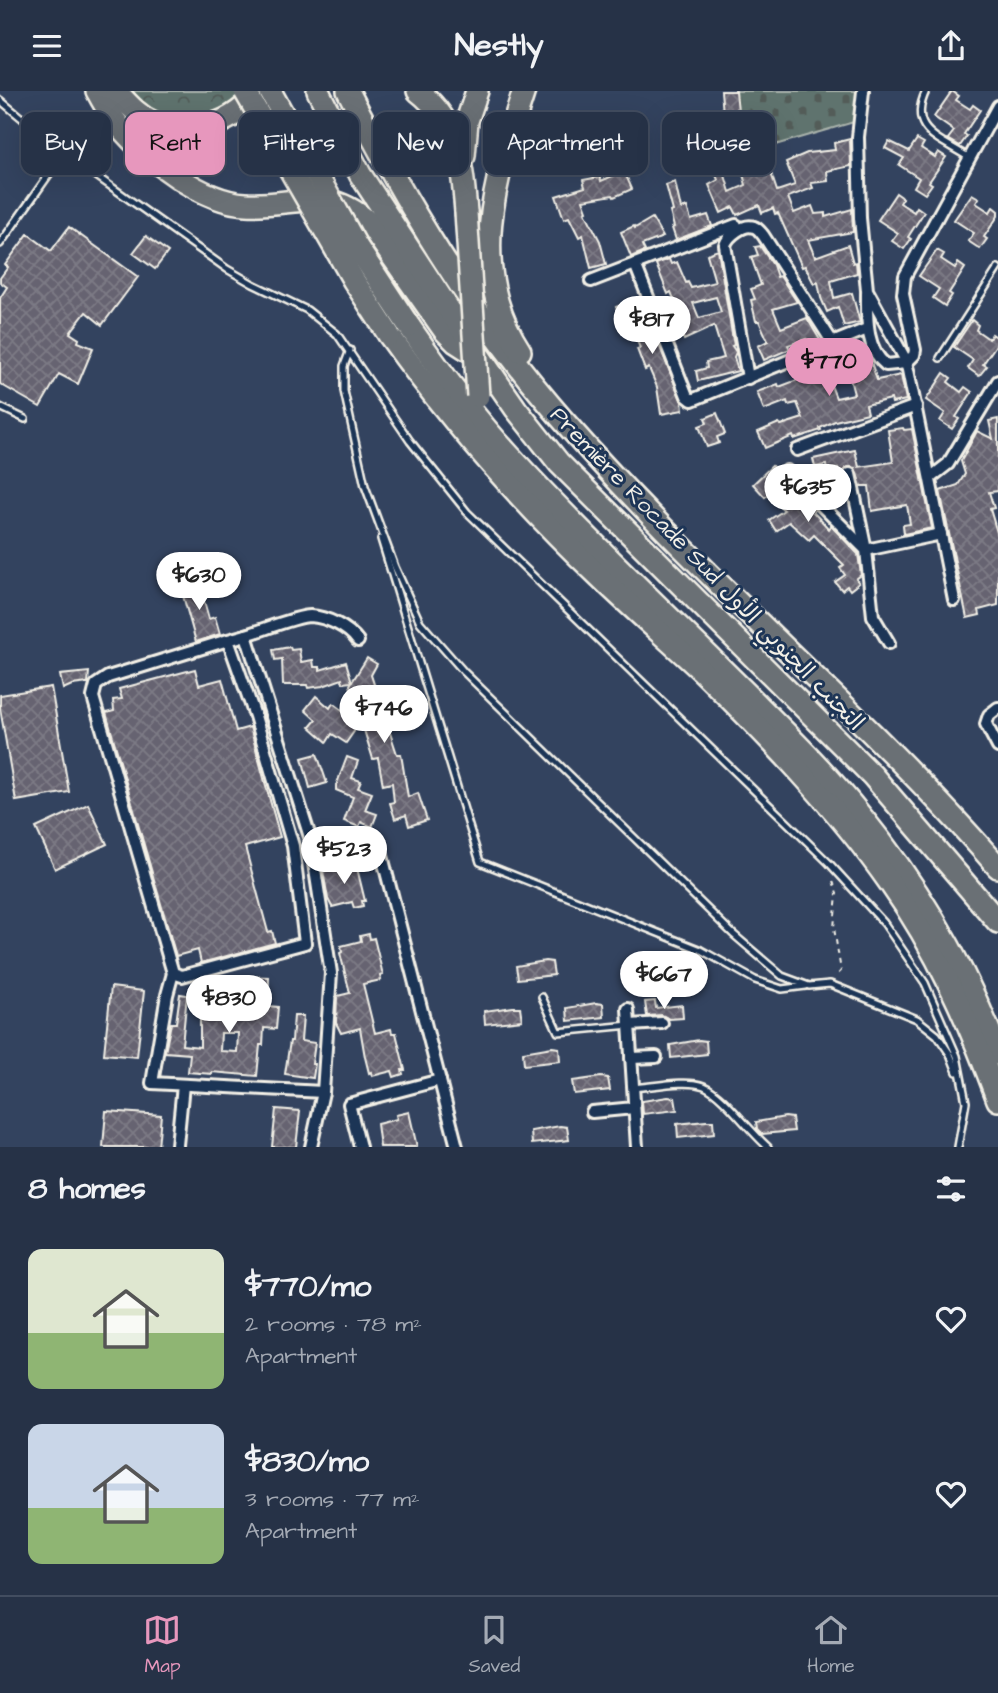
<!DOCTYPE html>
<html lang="en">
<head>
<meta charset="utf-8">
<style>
  body { margin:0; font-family:"Architects Daughter","Playpen Sans Arabic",sans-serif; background:#323e52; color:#f1f3f6; height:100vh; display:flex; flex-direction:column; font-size:26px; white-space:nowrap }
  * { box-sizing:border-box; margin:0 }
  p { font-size:23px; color:#a4aab4 }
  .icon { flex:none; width:38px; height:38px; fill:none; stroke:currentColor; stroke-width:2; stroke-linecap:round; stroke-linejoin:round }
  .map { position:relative; height:1056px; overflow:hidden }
  .side { display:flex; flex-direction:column; background:#263247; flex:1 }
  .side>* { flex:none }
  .hud { position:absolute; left:21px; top:21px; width:957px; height:63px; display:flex; gap:14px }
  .price { position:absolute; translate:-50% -60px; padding:0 16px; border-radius:24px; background:#fff; color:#222; font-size:23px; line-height:46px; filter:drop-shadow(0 2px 4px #0008) }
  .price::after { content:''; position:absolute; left:50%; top:42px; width:21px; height:16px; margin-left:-10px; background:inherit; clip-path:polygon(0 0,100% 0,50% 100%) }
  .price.current { background:#e797bd; color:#111 }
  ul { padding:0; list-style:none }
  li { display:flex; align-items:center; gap:21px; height:175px; padding:0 28px }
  li span { display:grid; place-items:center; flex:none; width:196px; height:140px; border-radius:14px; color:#555 }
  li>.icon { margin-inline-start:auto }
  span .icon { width:84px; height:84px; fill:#fffc; stroke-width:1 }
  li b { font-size:30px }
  h2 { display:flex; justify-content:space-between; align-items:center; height:84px; padding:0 28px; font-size:30px }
  .chip { padding:0 24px; border-radius:14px; background:#263247; box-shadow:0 7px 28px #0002,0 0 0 2px #424d60; font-size:24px; line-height:63px }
  .chip.current { background:#e797bd; color:#111 }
  header { display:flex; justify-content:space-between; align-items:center; height:91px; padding:0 28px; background:#263247; font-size:32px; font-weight:700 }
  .tabs { display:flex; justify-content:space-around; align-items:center; height:98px; border-top:2px solid #424d60; background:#263247; font-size:19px; color:#a4aab4 }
  .tabs a { display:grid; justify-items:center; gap:4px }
  .tabs .current { color:#e797bd }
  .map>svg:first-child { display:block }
</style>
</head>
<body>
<header><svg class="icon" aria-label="menu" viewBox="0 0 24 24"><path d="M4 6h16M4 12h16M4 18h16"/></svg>Nestly<svg class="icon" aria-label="share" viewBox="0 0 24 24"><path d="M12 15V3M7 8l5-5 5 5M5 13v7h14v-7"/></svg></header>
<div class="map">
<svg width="998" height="1056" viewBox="0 0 998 1056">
  <defs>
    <pattern id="forest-crowns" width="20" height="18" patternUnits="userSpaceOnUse" patternTransform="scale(1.75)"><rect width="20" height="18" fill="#5e736e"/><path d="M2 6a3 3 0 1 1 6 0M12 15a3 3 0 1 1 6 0" fill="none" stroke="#525b58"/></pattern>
    <pattern id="cemetery-stones" width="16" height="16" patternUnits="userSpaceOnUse" patternTransform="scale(1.75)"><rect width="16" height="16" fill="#5e736e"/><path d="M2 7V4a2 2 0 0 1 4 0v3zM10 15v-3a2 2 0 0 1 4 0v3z" fill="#525b58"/></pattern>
    <pattern id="building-cross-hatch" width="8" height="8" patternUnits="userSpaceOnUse" patternTransform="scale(1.75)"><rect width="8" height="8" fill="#666371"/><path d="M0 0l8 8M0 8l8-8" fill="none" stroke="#7c7a85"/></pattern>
  </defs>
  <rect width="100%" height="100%" fill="#33435f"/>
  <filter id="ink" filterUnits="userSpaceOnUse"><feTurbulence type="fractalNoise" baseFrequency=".0143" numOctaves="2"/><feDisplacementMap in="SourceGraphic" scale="14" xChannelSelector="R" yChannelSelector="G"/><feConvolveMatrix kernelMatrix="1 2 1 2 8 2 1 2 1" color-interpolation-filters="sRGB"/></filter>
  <g filter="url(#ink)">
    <path fill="url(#forest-crowns)" stroke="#a9b2ab" stroke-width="2" d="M131,0h121l-35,26 -36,3 -20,-5 -21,-14z"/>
    <path fill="url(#cemetery-stones)" stroke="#a9b2ab" stroke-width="2" d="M730,0h127l-3,31 -127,37z"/>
    <g fill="url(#building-cross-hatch)" stroke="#f4f1e8" stroke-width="2" fill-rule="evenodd">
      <path d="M721,0h15l2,20 -15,2z"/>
      <path d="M952,0l7,5 -3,4 14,9 3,-4 7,5 -16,24 3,2 -7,10 -12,-7 6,-8 -20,-14z"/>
      <path d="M630,37l3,21 -17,2 -3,-21z"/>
      <path d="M850,48l1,27 -24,5 1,10 -17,2 2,5 -25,9 6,16 18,-7 3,8 10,-1v4l27,-8 1,23 -45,8 7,17 33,-12 5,18 3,-1 1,11 -26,8 3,17 18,-5 7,26 1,3 -16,4 -6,-19 -11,5 -6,-14 -3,-16 -4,2 -9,-18 -3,1 -24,-54 -3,1 -2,-6 -11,5 -3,-8 -22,10 -4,-8 -12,6 -12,-28 9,-5 -2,-5 8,-3 6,20 16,-7 -4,-14 21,-6 3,6 4,-1 7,21 18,-6 -9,-23 21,-9 28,-3 -1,-7z"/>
      <path d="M917,48l7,4 -3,5 14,9 3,-5 8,5 -17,25 3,2 -7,10 -11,-7 5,-9 -20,-13 5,-7 -19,-10 4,-7 20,10z"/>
      <path d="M624,80l8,18 -18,8 -1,-2 -30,5 4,11 -2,1 15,29 6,23 -15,4 -8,-33 -4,2 -10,-20 -5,2 -8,-23 29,-9 -2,-7 17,-3 1,4z"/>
      <path d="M675,91l6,27 6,-2 4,13 17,-5 4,11 -36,14 -4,-12 2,-1 -4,-15 3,-1 -7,-26z"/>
      <path d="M896,102l7,5 -3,5 14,9 3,-5 7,5 -16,25 3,2 -7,10 -12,-8 6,-8 -20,-13z"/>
      <path d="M972,103l7,4 -3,5 14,9 3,-5 5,4v5l-14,21 3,2 -7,10 -12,-8 6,-8 -20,-13z"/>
      <path d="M652,127l11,19 -21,8 3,6 -14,6 -10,-25 13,-6 1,2z"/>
      <path d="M69,136l69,50 -36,48 -16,-13 -16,21 9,6 -1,3 15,6 -15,36 -19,-10 -19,33 -40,-23v-86l7,-11 -7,-5v-4l8,-11 -3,-2 23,-31 23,17z"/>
      <path d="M146,145l22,16 -13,17 -22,-16z"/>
      <path d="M760,155l13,19 4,12 3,-1 17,26 -24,7 8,19 26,-10 13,22 -12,5 -2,-6 -18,6 2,4 -26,11 -6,-14 10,-5 -9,-20h-3l-5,-21 4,-1 -4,-10 10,-4 -10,-28 7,-2 -3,-8z"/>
      <path d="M718,159l15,90 1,5 -2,1 4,6 -2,5 4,14 -40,10 -2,-10 11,-3 -1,-6 18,-4 -10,-32 -30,14 -7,-17 6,-3 -12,-28 -3,2 -12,-30 13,-5 2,5 6,-2 9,21 2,-1 3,6 24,-6 -8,-28zM716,206l5,15 -22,6 -6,-15z"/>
      <path d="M937,159l7,4 -3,5 14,9 3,-5 7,5 -16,25 3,2 -7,11 -12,-8 6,-9 -20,-13z"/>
      <path d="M641,209l41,102 1,8 -22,4 -4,-27 -8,-19 -4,2 -8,-21 3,-1 -13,-31 -6,2 -5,-12 10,-4 1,3z"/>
      <path d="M972,229l6,5 -2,5 13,9 3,-5 6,4v4l-15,22 4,2 -8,10 -11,-8 5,-8 -19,-13z"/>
      <path d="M869,265l8,24 24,-5 5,25 -14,3 -1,-4 -25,6 2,8 -33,8 -15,7 1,2 -27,9 -1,-3 -28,12 -7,-16 21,-9 2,2 22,-7 -6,-15 -9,2 -1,-4 -23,9 -7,-18 21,-8 1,3 37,-14 -1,-2 34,-14 2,4zM848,281l6,22 -18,4 -7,-18z"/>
      <path d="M944,282l7,5 -3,4 13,10 4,-5 7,5 -16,25 3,2 -7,10 -12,-8 5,-8 -19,-13z"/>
      <path d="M717,322l8,21 -8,3 2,6 -12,4 -8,-21 8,-3 -2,-5z"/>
      <path d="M998,328v72l-9,1 5,16 -4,1 8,27v69l-19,5 1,5 -13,3 -27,-127 18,-6 7,-11 -4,-13 16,-30 16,8 -4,-18z"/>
      <path d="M903,337l1,2 8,-1 20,99 -28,6 -1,-9 7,-1 -3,-19 -35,6 -3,-25h-8l-6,-18 -7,-1 -5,4 2,18h-2l-5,-21 -11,3 -1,-6 -11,2 -2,-8 42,-9 4,17 34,-5 -5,-32z"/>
      <path d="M772,375l43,44 -2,2 16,17 2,-3 27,28 3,21 -5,4 3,4 -9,7 -3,-4 -5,4 -7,-8 10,-7 -5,-7 4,-3 -30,-30 -5,5 -20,-18 -13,9 -7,-11 15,-10 -17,-15 -2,2 -12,-13z"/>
      <path d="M198,489l11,39 6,-2 5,17 -24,8 -16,-57z"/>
      <path d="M290,556l1,3 8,-1 2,13 12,-2 1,7h6v3l26,-8 6,20 -9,1 -1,-4 -19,7 -15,2 -1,-3h-24l-1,-26 -7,1 -2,-10z"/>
      <path d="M367,567l10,6 -6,11 26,79h4l7,43 10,-4 9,27 -18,6 -3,-11 -11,4 -5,-16 4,-1 -2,-19 -9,2 -5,-27 -5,1 -23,-74z"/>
      <path d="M195,578l4,16 23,-6 14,52 14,-4 30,110 -35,10 23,85 4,-1 3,12 -74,20 -3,-13 -22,6 -70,-243 8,-2 -1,-11 9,-1 -3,-10z"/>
      <path d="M89,581l-1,11 -16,2 -9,4 -3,-14z"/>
      <path d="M51,596l18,105 -53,9 -16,-93v-13z"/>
      <path d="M316,605l14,12 3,-5 27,20 -14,20 -14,-9 -5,8 -17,-15 6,-7 -11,-10z"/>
      <path d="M317,663l10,29 -17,5 -8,-30z"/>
      <path d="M347,666l11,4 -6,17 9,3 -3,7 14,5 -7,17 12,4 -5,13 -11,-5 -2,5 -15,-6 9,-24 -17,-7v-4z"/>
      <path d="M88,713l19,40 -52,25 -19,-41z"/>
      <path d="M351,769l1,4h4l9,37h-3l1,5 -9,2 -2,-6 -20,5 -4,-8 -5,-28 20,-4 -1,-5z"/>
      <path d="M369,843l1,5 4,-1 9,37 -3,1 1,4 -18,4 12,49 16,-4 1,4h4l9,37h-3l1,4 -9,3 -2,-6 -20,5 -1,-4 -2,1 -4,-16 -5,-29 -19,5 -5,-10 1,-27 13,-3 -10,-40 2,-1 -1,-6 20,-5 -1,-5z"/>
      <path d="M545,870l7,1 2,13 -36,4 -2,-13z"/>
      <path d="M242,885l27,1 -1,29 10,1 -2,22 -12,-1 -1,17h-3l-3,31 -45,-4v2l-24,-2 2,-18 -25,-2 6,-29h5l4,-29 7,1 -5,50 18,2v-27l44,-1 5,-26h-8zM221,942h17l-1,19 -17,-1z"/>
      <path d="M111,896l33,4 -7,66 -33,-3z"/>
      <path d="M655,910l1,7 26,-3 1,13 -14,1 -7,-4 -15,1 -2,-14z"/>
      <path d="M596,912l7,1 1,13 -36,4 -1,-13z"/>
      <path d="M513,916h7l2,13 -37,4 -1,-13z"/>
      <path d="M294,925h9l-2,25 14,2 -3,21h3l-2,14 -28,-4 5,-33h2z"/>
      <path d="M699,949l7,1 1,13 -36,4 -1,-13z"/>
      <path d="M552,956l7,1 1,13 -36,4 -1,-13z"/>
      <path d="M601,986l7,1 2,12 -36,4 -2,-13z"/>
      <path d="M668,1006l7,1 2,12 -34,4 -1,-13z"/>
      <path d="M276,1018l24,2 -4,36h-24z"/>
      <path d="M106,1020l55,4 -3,32h-55z"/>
      <path d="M409,1021l8,35h-37l-3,-23 20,-5 -1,-4z"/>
      <path d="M785,1026l7,1 2,13 -32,3 -5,-5 -1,-7z"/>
      <path d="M706,1030h7l1,13 -36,4 -1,-14z"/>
      <path d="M560,1035l7,1 2,13 -37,4 -1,-13z"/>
    </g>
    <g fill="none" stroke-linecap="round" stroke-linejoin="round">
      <g stroke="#f4f1e8" stroke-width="10">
        <g id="lane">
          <path d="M926,0c-19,40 13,47 42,66"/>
          <path d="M0,9l64,53 163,116 26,15 54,26 30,24 73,107 57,71 362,351 55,60 41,60 32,73 9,46 -8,45"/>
          <path d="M0,153l64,-91"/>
          <path d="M350,259l-6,16v25l21,95 30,81 25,55 44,50 269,262 49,42 27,10 21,-2 87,35 20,16 13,19 7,18"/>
          <path d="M940,267l58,-90"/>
          <path d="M0,316l25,12"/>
          <path d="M381,448l99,323 221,88 54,30 27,9 24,-3"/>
          <path d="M542,906l16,35 72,-7"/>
          <path d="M632,997c19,-1 55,-9 72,-2 19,8 46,46 64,61"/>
        </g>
      </g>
      <g stroke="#f4f1e8" stroke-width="16">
        <g id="street">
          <path d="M863,0l-5,46 2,81 7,72 37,67 4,13 46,230"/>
          <path d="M635,173l52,132 5,4 175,-71"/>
          <path d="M591,190l145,-56"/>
          <path d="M867,202c0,24 -2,55 19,72l20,-2 8,-8 1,-5 -12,-56 2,-18 93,-170"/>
          <path d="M748,287l-23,-133c3,-9 19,-22 29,-18 4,1 7,6 9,8l70,108"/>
          <path d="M797,359l119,-44"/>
          <path d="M787,380l79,79 7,66 16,27"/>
          <path d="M850,383l16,76 75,-16"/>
          <path d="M930,387l18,-14 50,-83"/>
          <path d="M246,544c14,-4 51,-19 64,-19 17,1 38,11 48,25"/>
          <path d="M228,549l27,76 38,130 12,97 -123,33 -9,-3 -80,-276 3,-12 12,-8 120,-37 18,-5 64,202 21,136 -8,119 -12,55"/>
          <path d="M998,617l-9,7 -3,9 12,23"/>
          <path d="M333,758l42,-8 6,11 76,295"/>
          <path d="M173,882l-6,22 -15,88 171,9"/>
          <path d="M628,918l9,138"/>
          <path d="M630,934l32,-2"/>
          <path d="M631,967l25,-1"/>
          <path d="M592,1021l42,-4"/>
          <path d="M177,1054l6,-60"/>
          <path d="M360,1056l-11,-43 91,-24"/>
        </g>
      </g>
      <g stroke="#f4f1e8" stroke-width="26">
        <g id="highway">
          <path d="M97,0c7,12 14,26 23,36 28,32 82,75 126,77 47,3 81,-20 122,18l76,108 12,12 14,9"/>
          <path d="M116,0c12,13 22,25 38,32 36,16 83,0 104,-32"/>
          <path d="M318,0l42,83 120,183 36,52 43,54 313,312 126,147"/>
          <path d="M348,0c58,113 120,217 202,314 139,164 307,300 448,462"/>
          <path d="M418,0c41,32 44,73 48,121"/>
          <path d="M464,65l3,-35 10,-30"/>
          <path d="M409,235c31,45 63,89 101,130 76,83 159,160 239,240 39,39 78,77 112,120 58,71 105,152 137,238"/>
          <path d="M389,244c62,87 133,168 211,242 33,32 68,62 101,93 67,66 135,136 189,213 47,66 80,141 108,217"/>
          <path d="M520,260c-55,-84 -24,-174 4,-260"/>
        </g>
      </g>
      <path stroke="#f4f1e8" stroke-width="2" stroke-dasharray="5 5" stroke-linecap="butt" d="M833,790l4,12 -3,35 7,43 -6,6"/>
      <use href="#lane" stroke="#1d3557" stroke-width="5"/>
      <use href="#street" stroke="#1d3557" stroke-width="10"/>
      <use href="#highway" stroke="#6a7074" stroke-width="21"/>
      <g stroke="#f4f1e8" stroke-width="26" stroke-linecap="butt">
        <g id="highway-bridge">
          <path d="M245,0l109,190 35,54"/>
          <path d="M270,0l87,156 52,79"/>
          <path d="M466,121l12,184"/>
        </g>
      </g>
      <use href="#highway-bridge" stroke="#6a7074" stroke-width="21"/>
    </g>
  </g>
  <g text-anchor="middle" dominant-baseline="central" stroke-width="6" stroke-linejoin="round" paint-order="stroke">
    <g font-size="23" fill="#f4f1e8" stroke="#1d3557">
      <text transform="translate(707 478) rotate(46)">Première Rocade Sud التجنب الجنوبي الأول</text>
    </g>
  </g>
</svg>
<b class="price" style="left:652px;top:265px">$817</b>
<b class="price current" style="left:829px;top:307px">$770</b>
<b class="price" style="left:808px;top:433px">$635</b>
<b class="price" style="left:199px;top:521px">$630</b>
<b class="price" style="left:384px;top:654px">$746</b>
<b class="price" style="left:344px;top:795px">$523</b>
<b class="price" style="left:664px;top:920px">$667</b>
<b class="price" style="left:229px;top:944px">$830</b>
<div class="hud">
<a class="chip">Buy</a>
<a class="chip current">Rent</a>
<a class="chip">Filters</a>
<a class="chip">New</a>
<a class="chip">Apartment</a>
<a class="chip">House</a>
</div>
</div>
<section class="side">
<h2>8 homes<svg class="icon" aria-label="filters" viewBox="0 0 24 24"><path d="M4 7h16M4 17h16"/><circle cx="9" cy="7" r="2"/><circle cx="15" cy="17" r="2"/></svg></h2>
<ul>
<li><span style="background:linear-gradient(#dfe7d0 60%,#8fb573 0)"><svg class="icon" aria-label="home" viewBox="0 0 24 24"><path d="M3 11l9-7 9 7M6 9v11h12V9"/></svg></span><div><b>$770/mo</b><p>2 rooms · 78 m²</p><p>Apartment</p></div><svg class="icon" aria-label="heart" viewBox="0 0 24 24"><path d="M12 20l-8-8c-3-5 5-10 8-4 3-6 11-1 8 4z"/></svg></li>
<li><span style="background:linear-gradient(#c9d6e8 60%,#8fb573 0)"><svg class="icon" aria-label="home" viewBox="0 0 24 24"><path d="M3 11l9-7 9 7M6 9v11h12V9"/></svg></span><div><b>$830/mo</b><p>3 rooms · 77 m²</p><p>Apartment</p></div><svg class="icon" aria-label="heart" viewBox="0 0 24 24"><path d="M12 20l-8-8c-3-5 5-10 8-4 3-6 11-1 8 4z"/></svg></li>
</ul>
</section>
<nav class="tabs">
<a class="current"><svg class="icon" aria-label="map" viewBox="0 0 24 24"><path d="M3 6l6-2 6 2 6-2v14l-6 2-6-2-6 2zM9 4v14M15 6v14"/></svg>Map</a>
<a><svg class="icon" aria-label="saved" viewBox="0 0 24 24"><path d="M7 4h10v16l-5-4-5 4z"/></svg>Saved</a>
<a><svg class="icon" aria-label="home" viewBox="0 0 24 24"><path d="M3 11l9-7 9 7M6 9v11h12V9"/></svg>Home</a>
</nav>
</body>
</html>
